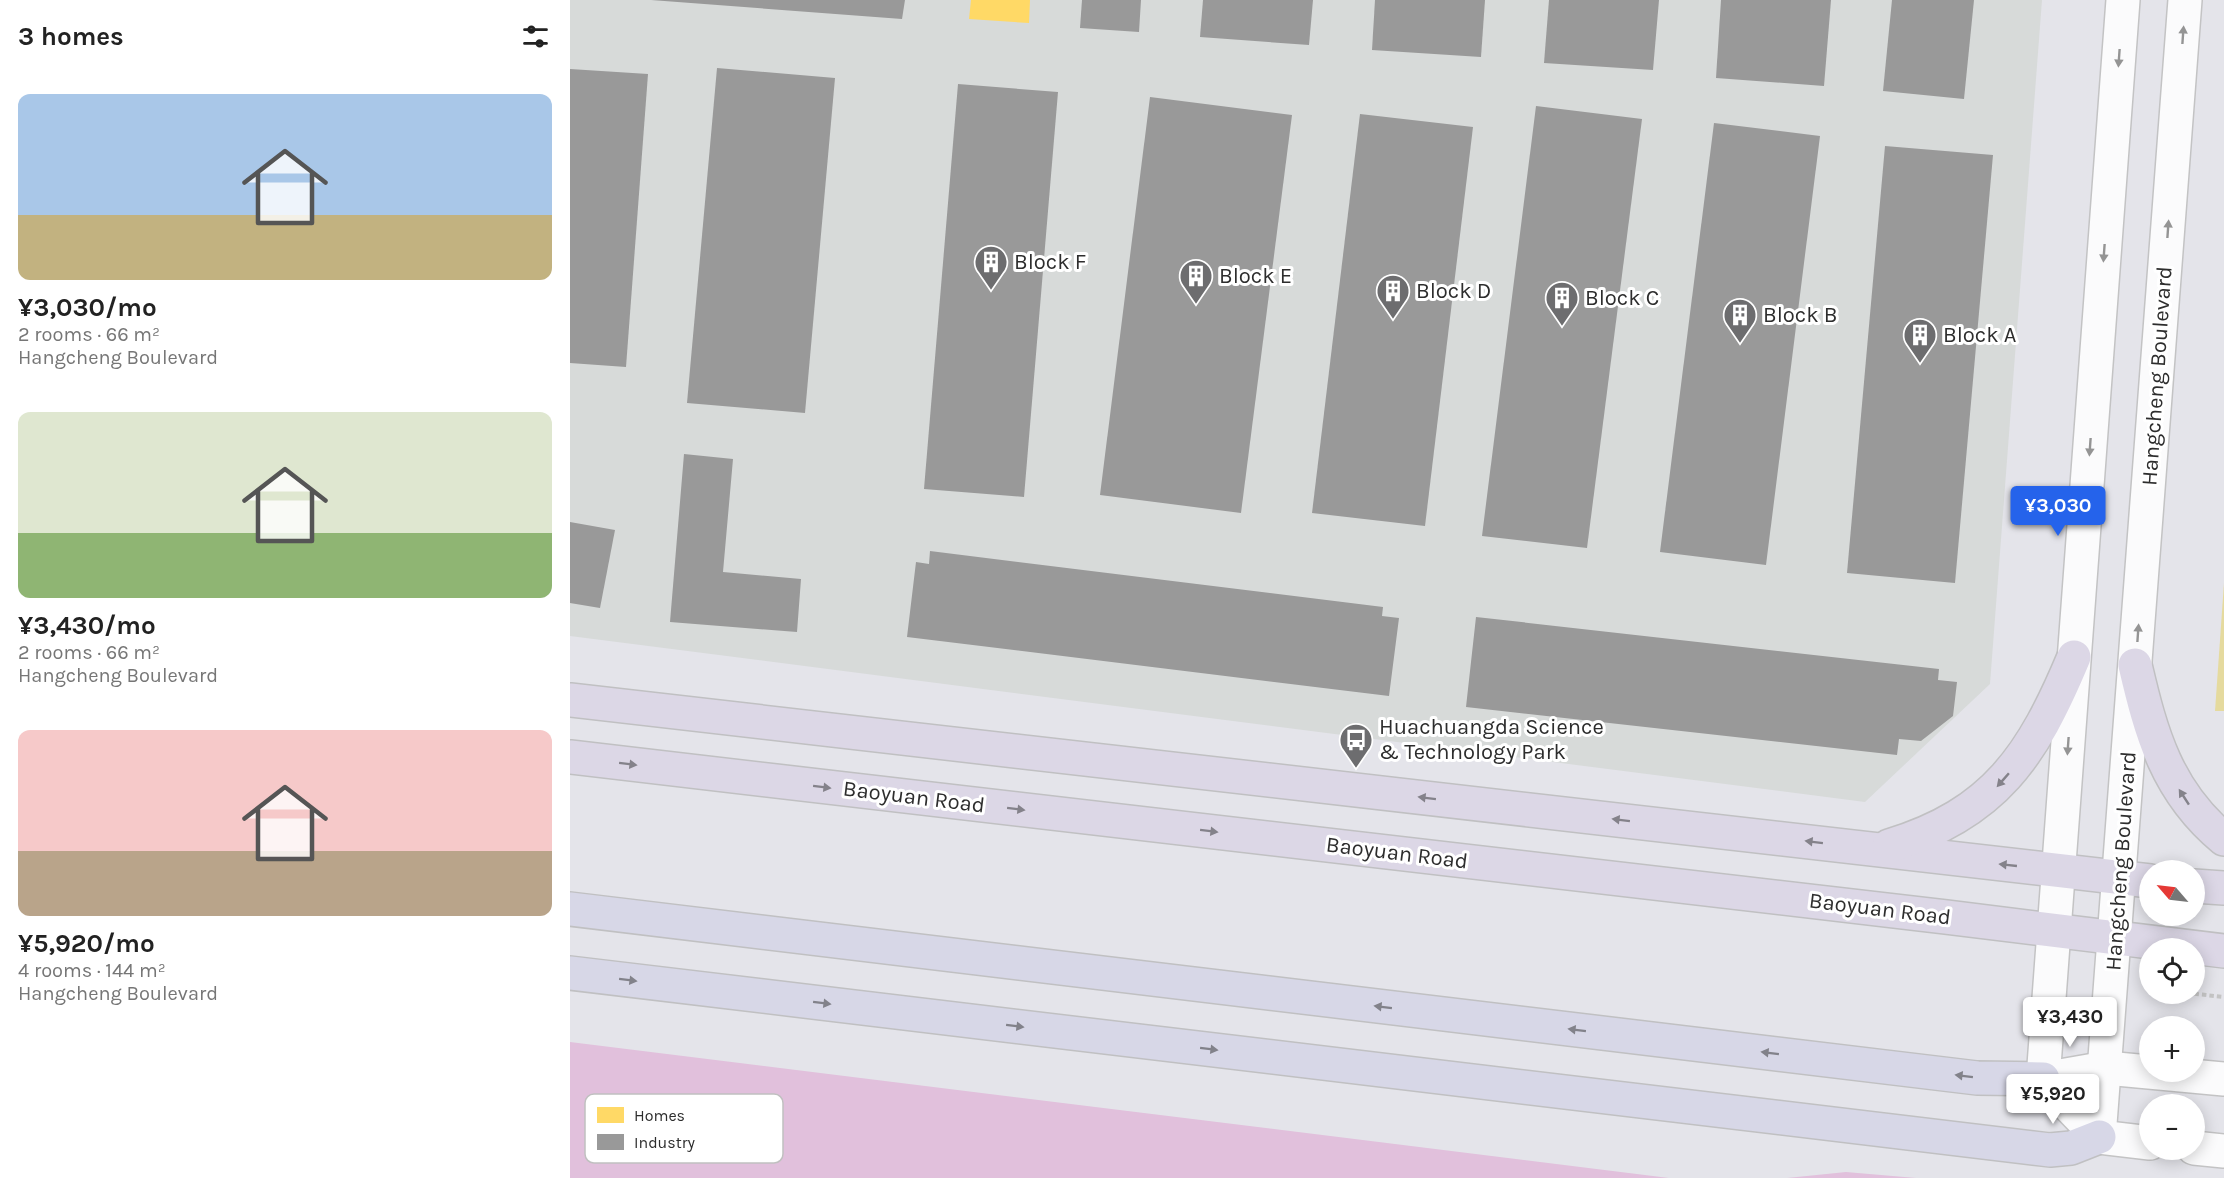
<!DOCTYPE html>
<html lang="en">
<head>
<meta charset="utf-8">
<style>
  body { margin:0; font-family:Karla,sans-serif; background:#f6f6f6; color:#222; height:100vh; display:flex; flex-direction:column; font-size:22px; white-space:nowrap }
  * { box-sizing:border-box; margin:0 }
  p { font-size:20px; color:#767676 }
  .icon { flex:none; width:33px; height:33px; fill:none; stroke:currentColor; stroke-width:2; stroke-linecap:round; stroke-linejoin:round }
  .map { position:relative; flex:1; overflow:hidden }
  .details { display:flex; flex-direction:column; background:#fff; width:570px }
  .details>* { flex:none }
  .needle { width:39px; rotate:298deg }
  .tools { position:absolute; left:1569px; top:860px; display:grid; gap:12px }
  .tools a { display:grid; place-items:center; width:66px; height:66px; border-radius:50%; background:#fff; box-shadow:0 3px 15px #0003; font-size:30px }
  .price { position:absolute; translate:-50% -51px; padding:0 14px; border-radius:6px; background:#fff; color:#222; font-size:20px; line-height:39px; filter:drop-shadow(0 2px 3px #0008) }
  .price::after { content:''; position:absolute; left:50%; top:36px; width:18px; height:14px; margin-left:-9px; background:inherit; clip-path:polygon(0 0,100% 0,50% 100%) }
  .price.selected { background:#2563eb; color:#fff }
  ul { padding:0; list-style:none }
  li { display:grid; align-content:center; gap:12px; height:318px; padding:0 18px }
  li span { display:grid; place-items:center; height:186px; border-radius:12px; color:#555 }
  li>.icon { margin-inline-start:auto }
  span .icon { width:108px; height:108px; fill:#fffc; stroke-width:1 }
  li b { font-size:26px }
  h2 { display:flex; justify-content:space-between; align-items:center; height:72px; padding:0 18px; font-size:26px }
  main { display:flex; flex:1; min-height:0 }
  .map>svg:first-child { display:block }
</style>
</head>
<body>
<main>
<section class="details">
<h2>3 homes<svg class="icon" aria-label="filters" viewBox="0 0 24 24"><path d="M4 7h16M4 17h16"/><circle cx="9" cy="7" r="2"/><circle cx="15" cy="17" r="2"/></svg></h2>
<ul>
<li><span style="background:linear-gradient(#a9c7e8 65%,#c2b280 0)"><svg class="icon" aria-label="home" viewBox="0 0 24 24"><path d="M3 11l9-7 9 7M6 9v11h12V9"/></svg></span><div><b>¥3,030/mo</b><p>2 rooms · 66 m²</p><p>Hangcheng Boulevard</p></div></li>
<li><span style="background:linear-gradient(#dfe7d0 65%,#8fb573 0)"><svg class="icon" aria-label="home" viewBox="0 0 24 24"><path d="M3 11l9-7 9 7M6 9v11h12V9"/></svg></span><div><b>¥3,430/mo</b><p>2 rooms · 66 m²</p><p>Hangcheng Boulevard</p></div></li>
<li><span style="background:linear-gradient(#f6c9c9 65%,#b9a48a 0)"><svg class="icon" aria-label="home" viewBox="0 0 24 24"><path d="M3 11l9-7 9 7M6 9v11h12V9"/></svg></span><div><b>¥5,920/mo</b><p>4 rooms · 144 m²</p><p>Hangcheng Boulevard</p></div></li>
</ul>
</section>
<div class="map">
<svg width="1654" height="1178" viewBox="0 0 1654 1178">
  <rect width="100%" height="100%" fill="#e4e4ea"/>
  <path fill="#d7dad9" d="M0,0h1472l-52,684 -125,118 -1295,-166z"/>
  <g fill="#e1c0dc">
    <path d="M0,1042l1099,136h-1099z"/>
    <path d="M1276,1172l70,6h-129z"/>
  </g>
  <path fill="#e5da9e" d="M1654,583v128h-9z"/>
  <path fill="#ffd966" d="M401,0h59l-1,23 -60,-4z"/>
  <g fill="#999">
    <path d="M81,0h254l-3,19z"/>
    <path d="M512,0h59l-2,32 -59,-4z"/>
    <path d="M633,0h110l-4,45 -109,-8z"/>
    <path d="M805,0h110l-4,57 -109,-7z"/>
    <path d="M979,0h110l-6,70 -109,-7z"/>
    <path d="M1151,0h110l-7,86 -108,-8z"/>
    <path d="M1322,0h82l-10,99 -81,-8z"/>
    <path d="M147,68l118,10 -30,335 -118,-10z"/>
    <path d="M0,69l78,5 -22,293 -56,-4z"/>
    <path d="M388,84l100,8 -34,405 -100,-8z"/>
    <path d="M580,97l142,18 -51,398 -141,-18z"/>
    <path d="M966,106l106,13 -55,429 -105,-12z"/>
    <path d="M790,114l113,13 -48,399 -113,-13z"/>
    <path d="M1144,123l106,13 -54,429 -106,-13z"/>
    <path d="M1315,146l108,9 -38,428 -108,-10z"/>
    <path d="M114,454l49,5 -10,113 78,7 -4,53 -127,-10z"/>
    <path d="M0,522l45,8 -15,78 -30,-5z"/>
    <path d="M360,551l453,56 -1,9 17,2 -10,78 -482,-59 9,-75 13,2z"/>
    <path d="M906,617l463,52 -1,11 19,2 -4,34 -32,25 -22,-2 -2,16 -431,-48z"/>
  </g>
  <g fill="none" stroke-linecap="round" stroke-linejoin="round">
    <g stroke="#c3c3c4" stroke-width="36">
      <g id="secondary">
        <path d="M1473,1079l63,-11 118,11"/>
        <path d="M1529,1137l-56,-58 80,-1079"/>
        <path d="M1529,1137l86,-1137"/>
        <path d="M1529,1137l51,6"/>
        <path d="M1624,1148l30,3"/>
      </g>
    </g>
    <g stroke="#c0c0c2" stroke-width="36">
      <g id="primary">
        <path d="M1565,665c16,69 32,127 89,174"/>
        <path d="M0,700l1580,181"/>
        <path d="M0,757l1376,160 278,34"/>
        <path d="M1319,846c106,-32 144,-91 185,-189"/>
        <path d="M1624,886l30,2"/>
      </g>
    </g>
    <g stroke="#c0c0c2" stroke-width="36">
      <g id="motorway">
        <path d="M0,909l1407,169 66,1"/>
        <path d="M0,973l1480,177 21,-2 28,-11"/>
      </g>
    </g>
    <path stroke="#c4c4c4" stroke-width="4" stroke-dasharray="4.5 3" stroke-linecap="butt" d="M1617,993l37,4"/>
    <use href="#secondary" stroke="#fbfbfc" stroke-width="33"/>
    <use href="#primary" stroke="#dcd7e6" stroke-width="33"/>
    <use href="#motorway" stroke="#d7d7e7" stroke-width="33"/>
  </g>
  <defs><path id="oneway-solid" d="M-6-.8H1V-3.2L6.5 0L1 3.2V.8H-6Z" transform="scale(1.5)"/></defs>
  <g fill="#949494">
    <use href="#oneway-solid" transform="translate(1613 35) rotate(-86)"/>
    <use href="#oneway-solid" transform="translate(1549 58) rotate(94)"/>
    <use href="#oneway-solid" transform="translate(1598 229) rotate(-86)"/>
    <use href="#oneway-solid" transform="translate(1534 253) rotate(94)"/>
    <use href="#oneway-solid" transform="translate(1520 447) rotate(94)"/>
    <use href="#oneway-solid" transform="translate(1568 633) rotate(-86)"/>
    <use href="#oneway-solid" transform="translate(1498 746) rotate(94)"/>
  </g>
  <g fill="#84828a">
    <use href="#oneway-solid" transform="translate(58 764) rotate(7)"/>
    <use href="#oneway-solid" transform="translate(1433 780) rotate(131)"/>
    <use href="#oneway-solid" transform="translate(252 787) rotate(7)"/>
    <use href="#oneway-solid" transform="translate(1614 797) rotate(-123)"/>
    <use href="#oneway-solid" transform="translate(857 798) rotate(-173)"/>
    <use href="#oneway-solid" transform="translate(446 809) rotate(7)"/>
    <use href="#oneway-solid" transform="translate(1051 820) rotate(-173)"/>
    <use href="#oneway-solid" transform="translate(639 831) rotate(7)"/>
    <use href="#oneway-solid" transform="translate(1244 842) rotate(-173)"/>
    <use href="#oneway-solid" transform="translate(1438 865) rotate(-174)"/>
  </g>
  <g fill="#82828a">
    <use href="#oneway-solid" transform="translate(58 980) rotate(7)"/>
    <use href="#oneway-solid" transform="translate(252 1003) rotate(7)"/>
    <use href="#oneway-solid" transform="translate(813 1007) rotate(-173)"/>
    <use href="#oneway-solid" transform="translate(445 1026) rotate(7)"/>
    <use href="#oneway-solid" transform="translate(1007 1030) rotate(-173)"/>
    <use href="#oneway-solid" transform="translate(639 1049) rotate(7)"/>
    <use href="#oneway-solid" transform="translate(1200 1053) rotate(-173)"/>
    <use href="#oneway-solid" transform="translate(1394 1076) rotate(-173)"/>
  </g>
  <defs>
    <g id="building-pin" transform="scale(1.725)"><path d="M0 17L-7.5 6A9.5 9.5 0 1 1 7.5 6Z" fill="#6d6d6f" stroke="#fff"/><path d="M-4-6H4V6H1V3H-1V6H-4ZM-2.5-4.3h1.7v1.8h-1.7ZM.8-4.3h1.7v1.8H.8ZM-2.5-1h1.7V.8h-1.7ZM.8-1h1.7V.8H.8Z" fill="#fff"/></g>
    <g id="bus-pin" transform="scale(1.725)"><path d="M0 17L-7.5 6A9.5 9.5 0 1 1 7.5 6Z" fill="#6d6d6f" stroke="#fff"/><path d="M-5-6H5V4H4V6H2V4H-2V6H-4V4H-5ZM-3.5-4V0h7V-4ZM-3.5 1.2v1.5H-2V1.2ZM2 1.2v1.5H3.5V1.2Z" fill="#fff"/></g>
  </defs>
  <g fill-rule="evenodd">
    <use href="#building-pin" x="421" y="262"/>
    <use href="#building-pin" x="626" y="276"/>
    <use href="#building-pin" x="823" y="291"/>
    <use href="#building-pin" x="992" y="298"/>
    <use href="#building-pin" x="1170" y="315"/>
    <use href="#building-pin" x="1350" y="335"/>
    <use href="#bus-pin" x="786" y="740"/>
  </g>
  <g text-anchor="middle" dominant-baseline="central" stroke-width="6" stroke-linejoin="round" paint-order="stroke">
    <g font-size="22" fill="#2d2d2d" stroke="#fff" text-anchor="start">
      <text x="444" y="262">Block F</text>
      <text x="649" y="276">Block E</text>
      <text x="846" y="291">Block D</text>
      <text x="1015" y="298">Block C</text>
      <text x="1193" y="315">Block B</text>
      <text x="1373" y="335">Block A</text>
      <text x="809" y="727">Huachuangda Science<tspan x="809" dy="25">&amp; Technology Park</tspan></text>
    </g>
    <g font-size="22" fill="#2d2d2d" stroke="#fff">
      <text transform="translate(1587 376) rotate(-86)">Hangcheng Boulevard</text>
      <text transform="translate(344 797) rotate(7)">Baoyuan Road</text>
      <text transform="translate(827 853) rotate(7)">Baoyuan Road</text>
      <text transform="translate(1551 861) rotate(-86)">Hangcheng Boulevard</text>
      <text transform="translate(1310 909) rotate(7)">Baoyuan Road</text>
    </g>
  </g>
  <rect x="15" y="1094" width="198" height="69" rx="9" fill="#fff" stroke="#c0c0c0" stroke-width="1.5"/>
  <rect x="27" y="1107" width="27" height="16" fill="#ffd966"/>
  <rect x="27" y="1134" width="27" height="16" fill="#999"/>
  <g font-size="16" fill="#2d2d2d">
    <text x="64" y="1121">Homes</text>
    <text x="64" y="1148">Industry</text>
  </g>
</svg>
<div class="tools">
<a><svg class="needle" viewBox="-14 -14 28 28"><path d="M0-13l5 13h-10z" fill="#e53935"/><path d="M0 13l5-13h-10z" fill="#767676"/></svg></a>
<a><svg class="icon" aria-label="locate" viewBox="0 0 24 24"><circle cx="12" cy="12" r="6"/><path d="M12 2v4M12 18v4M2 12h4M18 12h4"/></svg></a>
<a>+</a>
<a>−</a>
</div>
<b class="price selected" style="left:1488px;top:537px">¥3,030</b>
<b class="price" style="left:1500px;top:1048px">¥3,430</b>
<b class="price" style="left:1483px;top:1125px">¥5,920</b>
</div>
</main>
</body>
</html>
